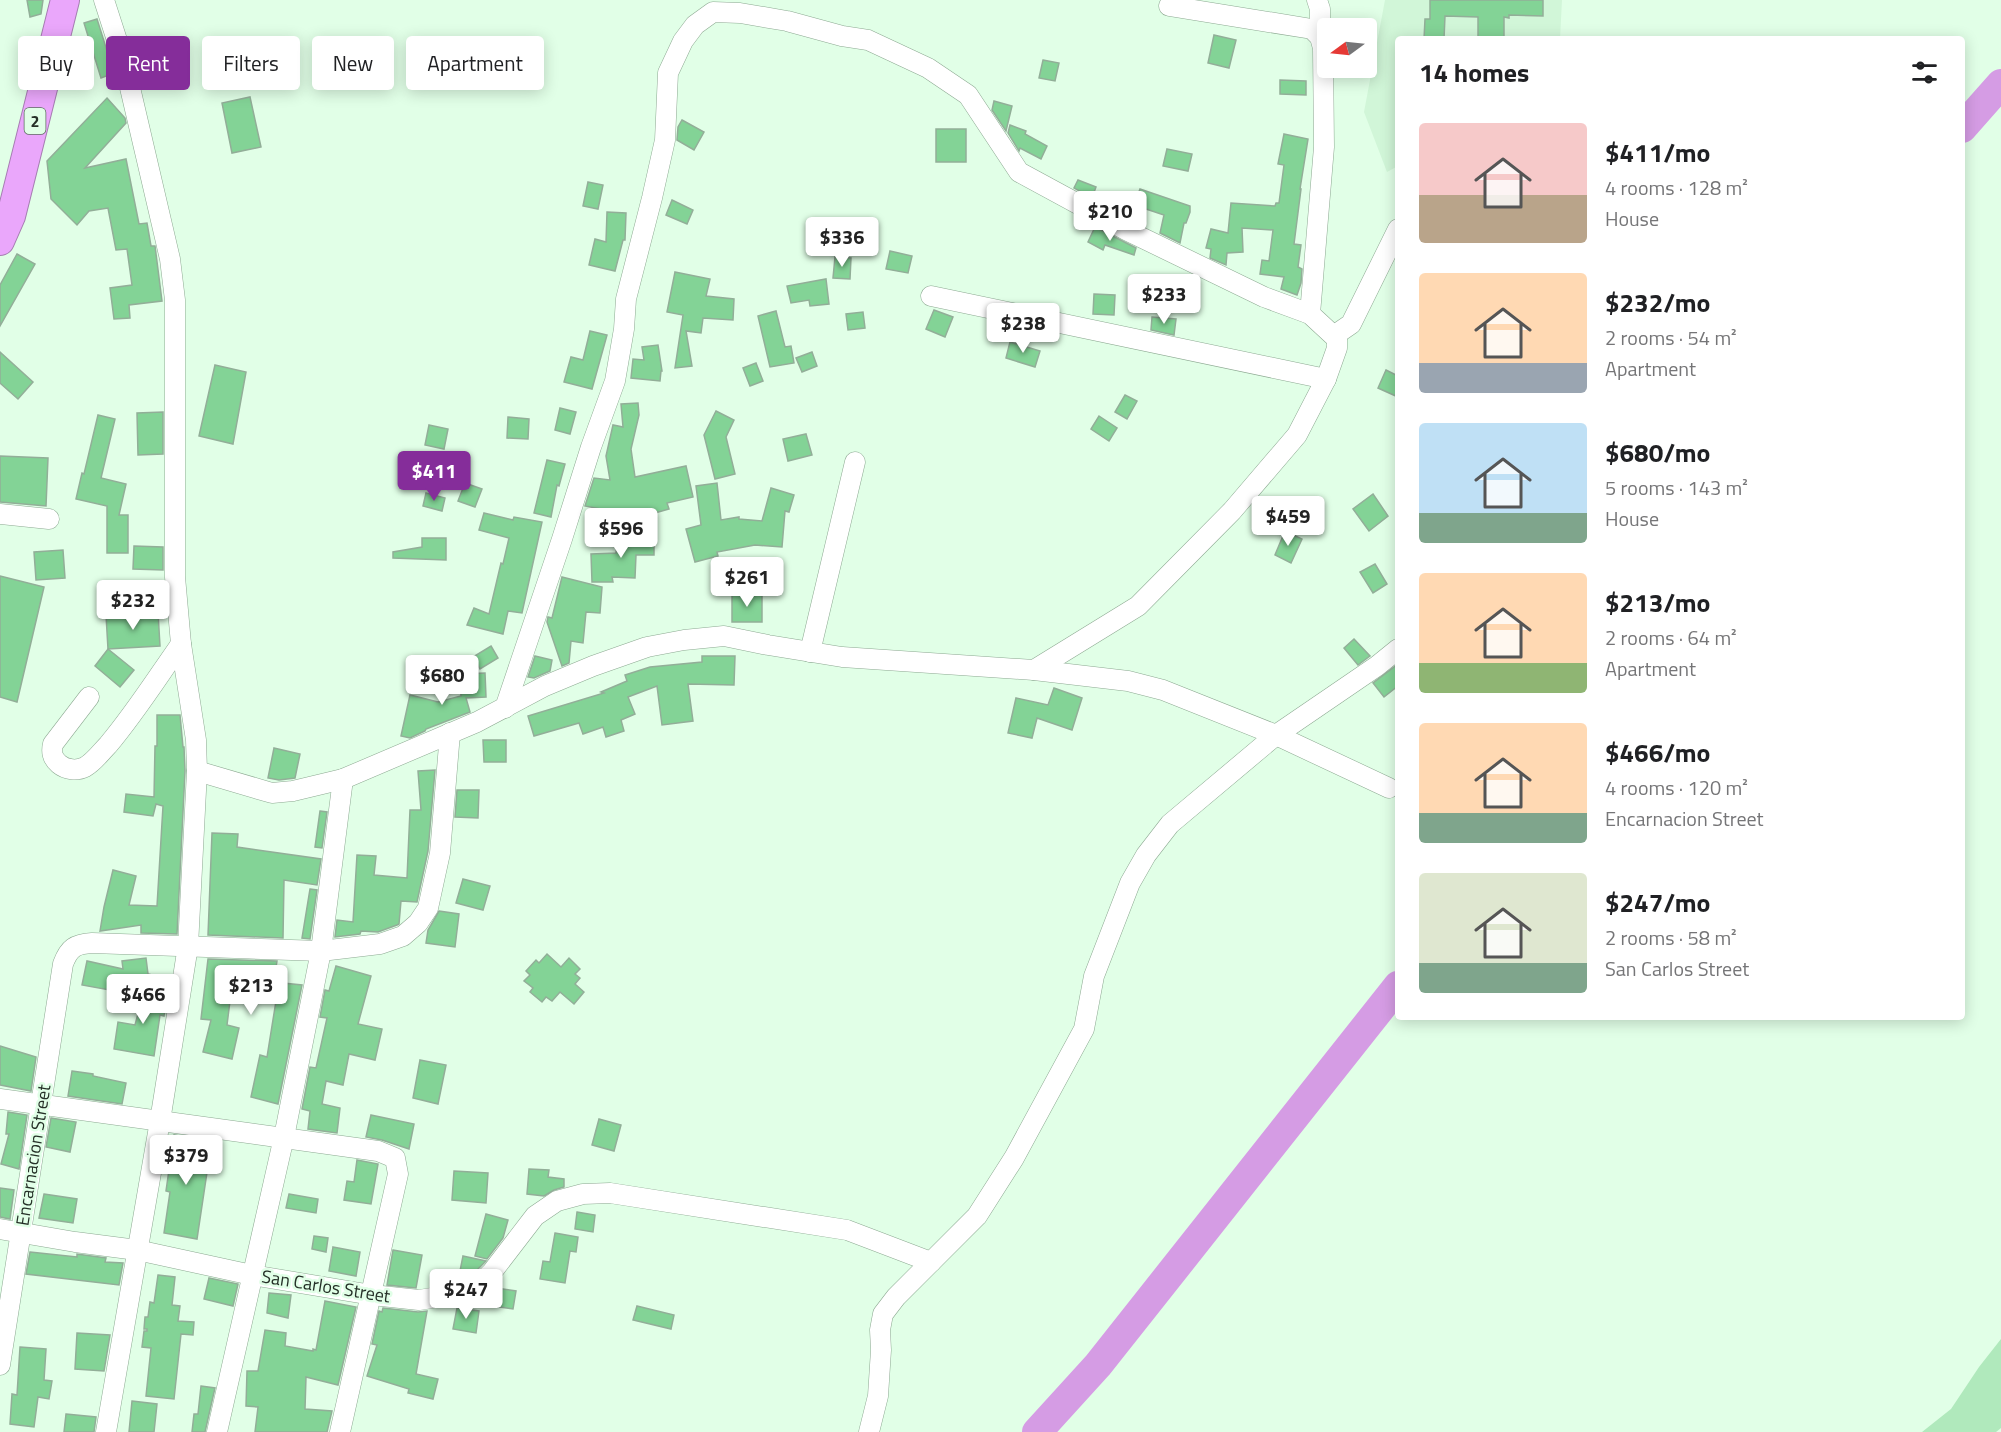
<!DOCTYPE html>
<html lang="en">
<head>
<meta charset="utf-8">
<style>
  body { margin:0; font-family:"Titillium Web",sans-serif; background:#f2f2f2; color:#202124; height:100vh; display:flex; flex-direction:column; font-size:22px; white-space:nowrap }
  * { box-sizing:border-box; margin:0 }
  p { font-size:20px; color:#757577 }
  .icon { flex:none; width:33px; height:33px; fill:none; stroke:currentColor; stroke-width:2; stroke-linecap:round; stroke-linejoin:round }
  .map { position:relative; flex:1; overflow:hidden }
  .sheet { position:absolute; left:1395px; top:36px; width:570px; height:984px; display:flex; flex-direction:column; background:#fff; border-radius:6px; box-shadow:0 3px 15px #0003 }
  .sheet>* { flex:none }
  .banner { position:absolute; left:18px; top:36px; width:570px; height:54px; display:flex; gap:12px }
  .needle { width:39px; rotate:255deg }
  .controls { position:absolute; left:1317px; top:18px; display:grid; gap:12px }
  .controls a { display:grid; place-items:center; width:60px; height:60px; border-radius:6px; background:#fff; box-shadow:0 3px 15px #0003; font-size:30px }
  .price { position:absolute; translate:-50% -51px; padding:0 14px; border-radius:6px; background:#fff; color:#222; font-size:20px; line-height:39px; filter:drop-shadow(0 2px 3px #0008) }
  .price::after { content:''; position:absolute; left:50%; top:36px; width:18px; height:14px; margin-left:-9px; background:inherit; clip-path:polygon(0 0,100% 0,50% 100%) }
  .price.on { background:#852d9a; color:#fff }
  ul { padding:0; list-style:none }
  li { display:flex; align-items:center; gap:18px; height:150px; padding:0 24px }
  li span { display:grid; place-items:center; flex:none; width:168px; height:120px; border-radius:6px; color:#555 }
  li>.icon { margin-inline-start:auto }
  span .icon { width:72px; height:72px; fill:#fffc; stroke-width:1 }
  li b { font-size:26px }
  h2 { display:flex; justify-content:space-between; align-items:center; height:72px; padding:0 24px; font-size:26px }
  .tag { padding:0 21px; border-radius:6px; background:#fff; box-shadow:0 3px 15px #0003; font-size:21px; line-height:54px }
  .tag.on { background:#852d9a; color:#fff }
  .map>svg:first-child { display:block }
</style>
</head>
<body>
<div class="map">
<svg width="2001" height="1432" viewBox="0 0 2001 1432">
  <rect width="100%" height="100%" fill="#e1ffe7"/>
  <path fill="#d1f6d8" d="M1385,0h177l-2,39h-162v127l-11,6 -23,-60z"/>
  <path fill="#b0e9bc" d="M2001,1339v89l-5,4h-74l29,-23 28,-42z"/>
  <g fill="none" stroke-linecap="round" stroke-linejoin="round">
    <g stroke="#d59ce4" stroke-width="30">
      <path d="M1962,128l39,-44"/>
      <path d="M1037,1432l61,-67 300,-379"/>
    </g>
  </g>
  <g fill="#83d396" stroke="#92ae98" stroke-width="1.5">
    <path d="M27,0h16l-2,14 -11,3z"/>
    <path d="M1430,0h113v16l-34,-1v3l-5,-1v22h-26v-22l-33,-1 -1,23h-20l1,-20h5z"/>
    <path d="M97,19l17,54 -13,5 -17,-55z"/>
    <path d="M1214,35l22,5 -7,28 -21,-5z"/>
    <path d="M1043,60l16,3 -4,18 -16,-3z"/>
    <path d="M1280,80l26,1v14l-26,-1z"/>
    <path d="M250,97l11,50 -29,6 -10,-50z"/>
    <path d="M107,98l18,20 1,5 -41,45 41,-9 13,65 8,-1 4,23h4l7,55 -33,4 1,13 -16,1 -4,-31 22,-3 -5,-36 -11,1 -8,-42 -19,3 -12,14 -26,-26 -4,-38z"/>
    <path d="M994,101l18,5 -6,25 -14,-21z"/>
    <path d="M682,120l22,12 -10,18 -17,-10 1,-13z"/>
    <path d="M1010,125l16,6 -1,3 22,12 -6,13 -21,-11 -1,3 -11,-18z"/>
    <rect x="936" y="129" width="30" height="33"/>
    <path d="M1284,134l24,5 -8,50h1l-7,55 7,1 -3,22 4,2 -1,14 -4,12 -16,-6 3,-12 -24,-3 2,-14 7,1 4,-31 -31,-2 1,24 -16,1 -1,12 -16,-7 1,-9 -5,-1 5,-19 17,4 3,-30 44,3 1,-3h3l5,-38 -6,-1z"/>
    <path d="M1167,149l25,5 -4,17 -25,-5z"/>
    <path d="M1078,180l18,7 -4,11 -18,-10z"/>
    <path d="M588,182l15,3 -5,24 -15,-3z"/>
    <path d="M1140,189l50,17v6l-4,11h-2l-4,20 -20,-10 4,-18 -30,-10z"/>
    <path d="M672,200l21,10 -6,14 -21,-9z"/>
    <path d="M607,212l19,1 -1,27h-2l-8,31 -26,-6 6,-26 11,3z"/>
    <path d="M1095,227l41,21 -2,7 -29,-10 -2,5 -15,-8z"/>
    <path d="M890,251l22,5 -4,17 -22,-4z"/>
    <path d="M17,254l18,10 -35,62v-41z"/>
    <path d="M835,257l16,1 -1,21 -17,-1z"/>
    <path d="M675,272l35,7 -4,17 28,3 -1,21 -30,-2 -2,15 -15,-2 6,35 -17,2 8,-53 -16,-3z"/>
    <path d="M826,279l3,25 -19,2 -1,-6 -18,3 -4,-17z"/>
    <path d="M1094,294l21,1 -1,20 -21,-1z"/>
    <path d="M934,310l19,7 -8,20 -19,-8z"/>
    <path d="M776,311l9,36 6,-1 3,17 -24,4 -12,-51z"/>
    <path d="M863,312l2,16 -17,2 -2,-16z"/>
    <path d="M1152,317l24,2 -2,16 -23,-5z"/>
    <path d="M590,331l17,4 -15,54 -28,-7 7,-25 12,3z"/>
    <path d="M1010,342l30,9 -5,16 -29,-9z"/>
    <path d="M658,345l4,26h-1l-1,10 -29,-3 2,-19 11,1 -2,-13z"/>
    <path d="M0,352l33,30 -15,17 -18,-16z"/>
    <path d="M812,352l5,14 -15,6 -6,-14z"/>
    <path d="M756,363l7,18 -13,5 -7,-18z"/>
    <path d="M215,365l31,7 -13,72 -34,-8z"/>
    <path d="M1386,370l12,6v21l-20,-9z"/>
    <path d="M1125,395l12,6 -10,18 -12,-7z"/>
    <path d="M638,403l1,12 -8,34 4,28 51,-11 7,31 -26,6 2,6 -49,14 1,-6 -20,-2v-6l-16,-3 9,-28 16,2 -4,-24 7,-31 10,2 -2,-23z"/>
    <path d="M560,408l16,4 -6,22 -15,-4z"/>
    <path d="M716,411l18,9 -8,17 9,37 -20,5 -11,-44z"/>
    <path d="M163,412v42l-25,1 -1,-42z"/>
    <path d="M98,415l17,4 -14,59 25,6 -7,31h9v38h-21v-47l-31,-7 6,-26 2,1z"/>
    <path d="M1099,416l18,12 -8,13 -18,-12z"/>
    <path d="M508,417l21,2 -1,20 -21,-1z"/>
    <path d="M429,425l19,4 -4,20 -19,-4z"/>
    <path d="M806,434l6,21 -24,6 -5,-22z"/>
    <path d="M0,456l48,2 -2,48 -46,-4z"/>
    <path d="M547,460l18,4 -6,22 -2,-1 -6,32 -17,-4z"/>
    <path d="M465,483l17,6 -7,18 -17,-6z"/>
    <path d="M717,483l4,37 18,-3v2l23,2 9,-33 23,7 -5,17 -4,-1 -3,36 -27,-2 -38,7 1,4 -23,6 -9,-33 15,-4 -5,-39z"/>
    <path d="M426,493l19,5 -3,13 -19,-5z"/>
    <path d="M1373,494l15,22 -19,15 -16,-22z"/>
    <path d="M484,513l29,7 1,-3 28,5 -20,91 -14,-2 -5,23 -36,-9 7,-17 15,6 12,-51 2,1 6,-26 -30,-8z"/>
    <path d="M1285,531l17,8 -11,24 -16,-8z"/>
    <path d="M618,537h36v18h-18l-1,23 -23,-1 1,5h-21l-1,-28 25,-1z"/>
    <path d="M422,538h24v22l-53,-2v-6l29,-5z"/>
    <path d="M134,546l29,1v23l-30,-1z"/>
    <path d="M63,550l2,28 -29,2 -2,-28z"/>
    <path d="M1375,564l12,20 -14,9 -13,-21z"/>
    <path d="M0,576l44,11 -27,115 -17,-5z"/>
    <path d="M562,577l40,10 -2,26 -14,-1 -3,31 -12,-2 -2,22 -7,3 -15,-44 1,-5 4,1z"/>
    <path d="M762,594v28h-30v-27z"/>
    <path d="M158,612l2,34 -52,3 -2,-34z"/>
    <path d="M1354,639l16,17 -12,9 -14,-17z"/>
    <path d="M491,646l7,12 -18,11 -7,-12z"/>
    <path d="M108,649l26,21 -14,17 -25,-21z"/>
    <path d="M535,656l17,4 -2,11 -16,7 -6,-1z"/>
    <path d="M702,656h33l-1,29 -46,-1 5,37 -31,4 -5,-39 -29,11 7,17 -14,6 3,11 -18,6 -3,-10 -20,7 -4,-11 -45,13 -6,-20 76,-23 -3,-1 26,-11 -2,-6 25,-8 52,-5z"/>
    <path d="M1398,664v22l-14,11 -11,-14z"/>
    <path d="M485,673l1,24 -20,1 4,14 -44,17 -1,2 -15,7 -9,-2 9,-41 28,7 23,-6 -1,-22z"/>
    <path d="M1054,688l28,10 -10,32 -35,-12 -5,20 -24,-5 8,-35 32,7z"/>
    <path d="M157,715h23l3,32h1l1,24 -8,163 -36,-1v-8l-41,6 4,-24 9,-37 23,6 -7,29 28,1 6,-100 -7,-2 -3,12 -29,-4 2,-18 28,3 1,-51h2z"/>
    <path d="M483,740h23v22h-22z"/>
    <path d="M274,748l26,6 -5,24 -16,2 -11,-2z"/>
    <path d="M435,770l-7,81 -11,51 -16,-1 -2,23 -2,1 -19,7 -17,-1 -1,3 -25,3 2,-17 16,2 4,-67 19,1 -2,19 33,3 3,-68h11l-3,-39z"/>
    <path d="M457,790h22l-1,28 -23,-1z"/>
    <path d="M320,811l7,1 -5,36 -7,-1z"/>
    <path d="M212,833l26,1 -1,13 84,12 -4,26 -33,-5 -1,58 -75,-3z"/>
    <path d="M463,879l27,7 -7,24 -27,-7z"/>
    <path d="M310,889l7,1 -7,49 -8,-1z"/>
    <path d="M439,911l20,3 -4,33 -29,-4 2,-13z"/>
    <path d="M547,954l14,13 8,-9 11,11 -5,5 5,4 -5,6 9,8 -10,12 -14,-12 -8,9 -6,-4 -4,5 -12,-10 3,-4 -9,-7 6,-6 -4,-4 10,-11 3,3z"/>
    <path d="M146,958l2,16 9,2v2l-40,5 -2,8 -33,-6 5,-24 36,8 -1,-8z"/>
    <path d="M208,959l69,2 -3,19 9,1v2l19,2 -24,119 -27,-7 9,-42 7,2 9,-56 -45,-8 -4,32 12,3 -7,31 -29,-7 8,-32 -10,-1z"/>
    <path d="M336,966l35,10 -13,48 24,5 -7,31 -26,-6 -6,31 -17,-4 -4,23 18,4 -3,25 -29,-4 2,-18 -8,-2 8,-42 6,1 11,-50 -7,-1 5,-27 4,1z"/>
    <path d="M145,987l23,6 -4,23 -4,-1 -6,41 -40,-7 4,-27 17,3z"/>
    <path d="M0,1046l36,11 -5,34 -31,-6z"/>
    <path d="M420,1060l26,5 -8,39 -25,-6z"/>
    <path d="M72,1071l21,3v2l33,7 -4,21 -54,-8z"/>
    <path d="M8,1112l19,3 -8,54 -18,-5 8,-30h-3z"/>
    <path d="M371,1115l43,9 -5,25 -27,-9 -16,-3z"/>
    <path d="M51,1118l25,4 -6,30 -24,-5z"/>
    <path d="M599,1119l22,6 -7,26 -22,-6z"/>
    <path d="M174,1135l35,6 -3,17 3,1 -12,80 -33,-6 6,-41 -4,-1z"/>
    <path d="M357,1160l21,4 -7,40 -27,-4 3,-19 7,1z"/>
    <path d="M529,1169l20,1 -1,7 16,2v8l-10,3 -10,6 -17,-2z"/>
    <path d="M454,1171l34,2 -2,30 -34,-3z"/>
    <path d="M0,1188l14,2 -4,29 -10,-2z"/>
    <path d="M44,1194l33,5 -4,24 -34,-5z"/>
    <path d="M289,1194l29,5 -2,14 -30,-5z"/>
    <path d="M577,1212l18,3 -2,17 -18,-3z"/>
    <path d="M486,1214l22,6 -5,18 -16,21 -12,-3z"/>
    <path d="M555,1233l23,4 -2,15 -6,-1 -5,32 -25,-4 3,-18 7,1z"/>
    <path d="M314,1236l14,2 -2,14 -14,-3z"/>
    <path d="M333,1247l27,5 -4,24 -27,-5z"/>
    <path d="M393,1250l29,5 -6,33 -29,-3z"/>
    <path d="M30,1252l47,5v-3l29,4 -1,4 18,1 -4,22 -93,-11z"/>
    <path d="M463,1256l23,5 -12,12 -9,4 -6,-1z"/>
    <path d="M158,1275l17,2 -3,28 8,1 -2,15 16,1 -1,13 -12,-1 -7,65 -28,-3 5,-48 -9,-1 2,-16h3v-2h-3l1,-12h3l2,-15 4,1z"/>
    <path d="M209,1278l29,6 -5,22 -29,-7z"/>
    <path d="M496,1288l20,3 -3,18 -20,-3z"/>
    <path d="M269,1293l22,2 -3,23 -21,-5z"/>
    <path d="M325,1301l31,6 -18,78 -32,-8 -1,32 27,2 -5,21h-72l3,-25 -12,-1 1,-35h11l7,-41 21,3 -1,13 28,5v-2l3,1z"/>
    <path d="M637,1306l37,9 -3,14 -38,-9z"/>
    <path d="M383,1308l35,4 9,-1 -11,63 22,5 -5,20 -25,-6 1,-4 -42,-13 10,-31 -5,-1 7,-33 3,1z"/>
    <path d="M457,1308l22,3 -3,22 -23,-4z"/>
    <path d="M77,1333l33,2 -6,36 -29,-2z"/>
    <path d="M20,1347l26,2 -2,31 8,1 -3,18 -11,-2 -4,30 -24,-3 2,-30 5,1z"/>
    <path d="M201,1386l14,2 -10,44h-13l2,-18h4z"/>
    <path d="M132,1401l25,3 -3,28h-25z"/>
    <path d="M66,1414l30,3 -2,15h-30z"/>
  </g>
  <g fill="none" stroke-linecap="round" stroke-linejoin="round">
    <g stroke="#8da992" stroke-width="21">
      <g id="minor">
        <path d="M104,0l20,62 46,197 5,41v277l6,67 15,96 1,31 -9,175 -28,175 -54,311"/>
        <path d="M1317,0l3,9v28"/>
        <path d="M1169,6l143,23 8,8 3,11 1,99 -14,167"/>
        <path d="M931,296l395,83"/>
        <path d="M1335,335l16,-11 47,-95"/>
        <path d="M0,514l49,5"/>
        <path d="M810,652l45,-190"/>
        <path d="M89,697l-36,47c-2,8 -1,14 6,20 7,6 18,7 26,3 9,-5 16,-15 23,-22 27,-32 49,-67 73,-101"/>
        <path d="M505,708l57,-169 29,-92 24,-66 9,-52 2,-30 26,-101 13,-58 3,-67 15,-32 12,-16 18,-13 27,1 47,8 55,15 26,4 60,28 40,27 51,77 107,58 138,67 46,17 27,25v9l-11,31 -29,56 -65,76 -94,95 -104,64"/>
        <path d="M197,771l75,22 21,-2 50,-12 134,-57 68,-36 48,-20 54,-19 37,-7 40,-4 44,9 74,12 192,13 94,11 35,9 113,45 113,53"/>
        <path d="M0,1099l378,52 17,7 3,16 -58,258"/>
        <path d="M0,1229l75,13 62,8 115,25 120,20 47,5 32,-5 15,-5 15,-7 11,-11 43,-56 22,-15 26,-7 27,-1 237,37 84,32"/>
        <path d="M0,1365l63,-401c6,-16 12,-20 29,-21l229,8 59,-7 23,-8 15,-13 10,-15 12,-55 10,-120"/>
        <path d="M217,1432l67,-295 37,-186 22,-172"/>
        <path d="M869,1432l9,-36 3,-46 -1,-20 3,-16 13,-17 81,-81 37,-58 70,-129 10,-53 36,-93 16,-28 24,-31 106,-89 101,-69 21,-17"/>
      </g>
    </g>
    <g stroke="#a57db1" stroke-width="30">
      <path id="highway" d="M0,241l11,-25 54,-216"/>
    </g>
    <use href="#minor" stroke="#fff" stroke-width="20"/>
    <use href="#highway" stroke="#eaa7fb" stroke-width="28"/>
  </g>
  <g text-anchor="middle" dominant-baseline="central" stroke-width="5" stroke-linejoin="round" paint-order="stroke">
    <rect fill="#e1ffe7" stroke="#5d6e61" stroke-width="1.5" x="24.5" y="108" width="21" height="26" rx="4.5"/>
    <g font-size="16" font-weight="bold" fill="#253027">
      <text x="35" y="121">2</text>
    </g>
    <g font-size="18" fill="#253027" stroke="#e1ffe7">
      <text transform="translate(33 1155) rotate(-81)">Encarnacion Street</text>
      <text transform="translate(326 1286) rotate(9)">San Carlos Street</text>
    </g>
  </g>
</svg>
<div class="controls">
<a><svg class="needle" viewBox="-14 -14 28 28"><path d="M0-13l5 13h-10z" fill="#e53935"/><path d="M0 13l5-13h-10z" fill="#757577"/></svg></a>
</div>
<b class="price" style="left:1110px;top:242px">$210</b>
<b class="price" style="left:842px;top:268px">$336</b>
<b class="price" style="left:1164px;top:325px">$233</b>
<b class="price" style="left:1023px;top:354px">$238</b>
<b class="price on" style="left:434px;top:502px">$411</b>
<b class="price" style="left:1288px;top:547px">$459</b>
<b class="price" style="left:621px;top:559px">$596</b>
<b class="price" style="left:747px;top:608px">$261</b>
<b class="price" style="left:133px;top:631px">$232</b>
<b class="price" style="left:442px;top:706px">$680</b>
<b class="price" style="left:251px;top:1016px">$213</b>
<b class="price" style="left:143px;top:1025px">$466</b>
<b class="price" style="left:186px;top:1186px">$379</b>
<b class="price" style="left:466px;top:1320px">$247</b>
<div class="banner">
<a class="tag">Buy</a>
<a class="tag on">Rent</a>
<a class="tag">Filters</a>
<a class="tag">New</a>
<a class="tag">Apartment</a>
</div>
<section class="sheet">
<h2>14 homes<svg class="icon" aria-label="filters" viewBox="0 0 24 24"><path d="M4 7h16M4 17h16"/><circle cx="9" cy="7" r="2"/><circle cx="15" cy="17" r="2"/></svg></h2>
<ul>
<li><span style="background:linear-gradient(#f6c9c9 60%,#b9a48a 0)"><svg class="icon" aria-label="home" viewBox="0 0 24 24"><path d="M3 11l9-7 9 7M6 9v11h12V9"/></svg></span><div><b>$411/mo</b><p>4 rooms · 128 m²</p><p>House</p></div></li>
<li><span style="background:linear-gradient(#ffd9b3 75%,#9aa5b1 0)"><svg class="icon" aria-label="home" viewBox="0 0 24 24"><path d="M3 11l9-7 9 7M6 9v11h12V9"/></svg></span><div><b>$232/mo</b><p>2 rooms · 54 m²</p><p>Apartment</p></div></li>
<li><span style="background:linear-gradient(#bfe0f5 75%,#7fa58c 0)"><svg class="icon" aria-label="home" viewBox="0 0 24 24"><path d="M3 11l9-7 9 7M6 9v11h12V9"/></svg></span><div><b>$680/mo</b><p>5 rooms · 143 m²</p><p>House</p></div></li>
<li><span style="background:linear-gradient(#ffd9b3 75%,#8fb573 0)"><svg class="icon" aria-label="home" viewBox="0 0 24 24"><path d="M3 11l9-7 9 7M6 9v11h12V9"/></svg></span><div><b>$213/mo</b><p>2 rooms · 64 m²</p><p>Apartment</p></div></li>
<li><span style="background:linear-gradient(#ffd9b3 75%,#7fa58c 0)"><svg class="icon" aria-label="home" viewBox="0 0 24 24"><path d="M3 11l9-7 9 7M6 9v11h12V9"/></svg></span><div><b>$466/mo</b><p>4 rooms · 120 m²</p><p>Encarnacion Street</p></div></li>
<li><span style="background:linear-gradient(#dfe7d0 75%,#7fa58c 0)"><svg class="icon" aria-label="home" viewBox="0 0 24 24"><path d="M3 11l9-7 9 7M6 9v11h12V9"/></svg></span><div><b>$247/mo</b><p>2 rooms · 58 m²</p><p>San Carlos Street</p></div></li>
</ul>
</section>
</div>
</body>
</html>
